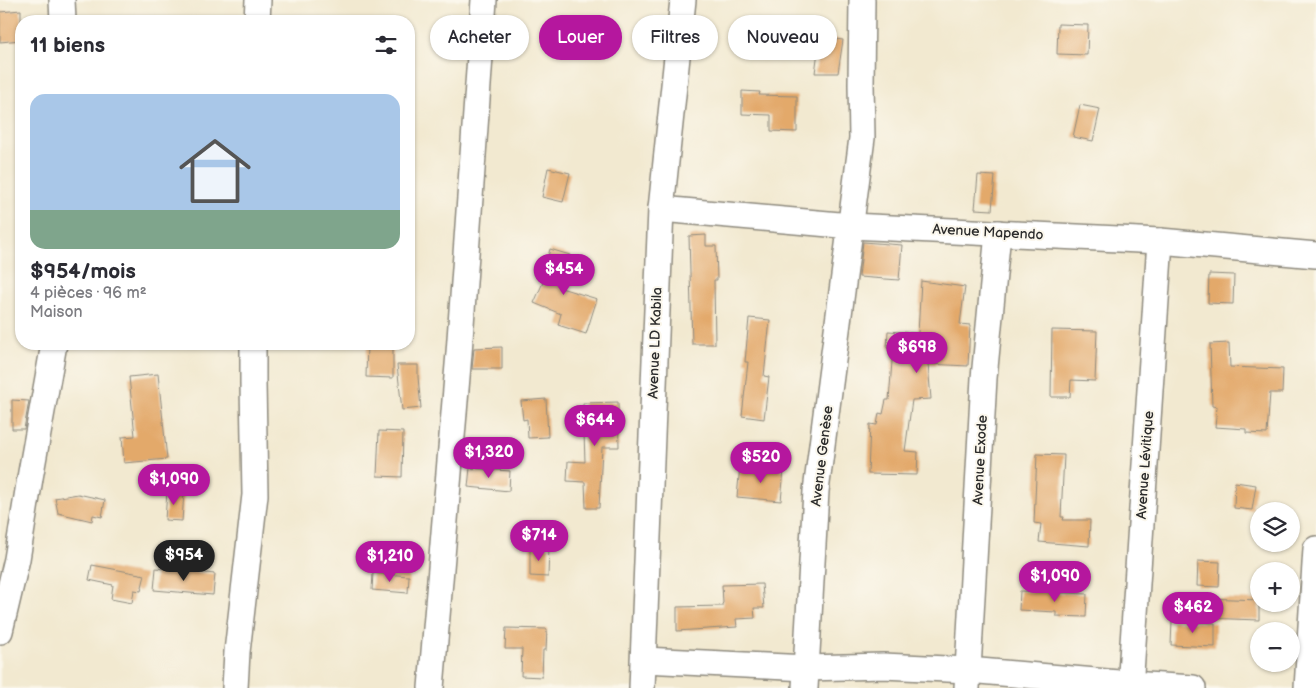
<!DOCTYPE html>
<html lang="fr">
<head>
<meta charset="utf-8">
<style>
  body { margin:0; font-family:"Balsamiq Sans",sans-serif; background:#f2f2f3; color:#2b2b33; height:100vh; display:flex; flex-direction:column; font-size:19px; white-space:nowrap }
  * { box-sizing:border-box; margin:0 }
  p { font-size:16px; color:#7c7c81 }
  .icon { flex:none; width:28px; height:28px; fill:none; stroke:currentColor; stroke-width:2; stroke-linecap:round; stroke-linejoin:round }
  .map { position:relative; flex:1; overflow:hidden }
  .drawer { position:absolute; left:15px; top:15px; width:400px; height:335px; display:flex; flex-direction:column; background:#fff; border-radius:20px; box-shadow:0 1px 4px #0004 }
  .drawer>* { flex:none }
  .banner { position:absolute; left:430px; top:15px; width:475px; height:45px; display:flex; gap:10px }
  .tools { position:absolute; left:1250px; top:502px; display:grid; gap:10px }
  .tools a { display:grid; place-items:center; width:50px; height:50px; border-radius:50%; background:#fff; box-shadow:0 1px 4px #0004; font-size:25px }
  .price { position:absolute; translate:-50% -42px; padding:0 11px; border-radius:18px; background:#b5179e; color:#fff; font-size:16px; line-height:32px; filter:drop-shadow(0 1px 2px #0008) }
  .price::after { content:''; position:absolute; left:50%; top:30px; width:15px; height:11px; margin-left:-8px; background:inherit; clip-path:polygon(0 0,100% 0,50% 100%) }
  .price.active { background:#222; color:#fff }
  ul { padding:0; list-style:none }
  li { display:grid; align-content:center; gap:10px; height:265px; padding:0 15px }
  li+li { border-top:1px solid #e1e1e2 }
  li span { display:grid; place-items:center; height:155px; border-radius:15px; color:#555 }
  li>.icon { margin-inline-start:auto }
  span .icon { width:90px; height:90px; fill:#fffc; stroke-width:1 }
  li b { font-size:21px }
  h2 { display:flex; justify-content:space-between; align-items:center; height:60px; padding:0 15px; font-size:21px }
  .tag { padding:0 18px; border-radius:22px; background:#fff; box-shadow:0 1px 4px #0004; font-size:18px; line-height:45px }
  .tag.active { background:#b5179e; color:#fff }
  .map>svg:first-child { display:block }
</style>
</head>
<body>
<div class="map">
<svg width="1316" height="688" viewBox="0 0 1316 688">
  <rect width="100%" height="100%" fill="#fbf7ec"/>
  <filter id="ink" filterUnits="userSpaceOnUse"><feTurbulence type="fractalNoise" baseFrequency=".02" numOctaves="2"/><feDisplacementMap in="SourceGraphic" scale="10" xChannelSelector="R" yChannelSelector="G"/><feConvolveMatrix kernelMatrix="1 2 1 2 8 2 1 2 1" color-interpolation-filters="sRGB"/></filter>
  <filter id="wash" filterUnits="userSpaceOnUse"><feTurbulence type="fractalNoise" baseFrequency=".0096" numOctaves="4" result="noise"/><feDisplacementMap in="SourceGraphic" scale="20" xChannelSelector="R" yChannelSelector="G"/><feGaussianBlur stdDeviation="1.12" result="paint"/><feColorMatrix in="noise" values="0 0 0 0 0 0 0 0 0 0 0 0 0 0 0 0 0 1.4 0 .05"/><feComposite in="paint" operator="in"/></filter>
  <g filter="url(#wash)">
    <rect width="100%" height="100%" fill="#f2e9d0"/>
    <g id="blocks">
      <g fill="#e3a96b">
        <path d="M21,10v30l-21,2v-30z"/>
        <path d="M1058,24l30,1 -1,30 -30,-1z"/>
        <path d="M820,37l23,3 -5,33h-23z"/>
        <path d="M742,91l18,1 -1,3 38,1v36l-26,-1v-16l-29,-1z"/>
        <path d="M1080,105l20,4 -7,32 -20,-4z"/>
        <path d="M548,168l22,5 -7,29 -21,-5z"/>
        <path d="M978,175l17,1 -3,34 -17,-1z"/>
        <path d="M706,235v11h10l1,34h-3l1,64h-23l-3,-108z"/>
        <path d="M863,242l39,3 -3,35 -40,-3z"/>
        <path d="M550,249l20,6 -9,33 36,11 -11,35 -28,-9 3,-11 -27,-11 10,-23 -2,-1z"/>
        <path d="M1209,274l25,1 -1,29 -25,-1z"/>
        <path d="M921,281l44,6 -5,37 10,1 -2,41 -40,-2 3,35 -19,1 -7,51 13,1 -1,23 -49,-1 2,-50 7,1 2,-12 4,1 3,-14h3l4,-51 -6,-1 1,-17 30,2z"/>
        <path d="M749,318l21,2 -6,56 5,1 -5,42 -22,-3 6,-54h-3z"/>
        <path d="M1052,330l45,1 -2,50 -24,-1 -1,17h-19z"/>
        <path d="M1229,343l1,24 53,2 -1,24h-12l-3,41 -21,-1v-4l-31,-2 2,-20 -5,-1 -2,-62z"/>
        <path d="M367,344h26v34l-27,-1z"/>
        <path d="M502,347v22h-30l2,-21z"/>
        <path d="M397,365h21v12l3,31 -19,2z"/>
        <path d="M158,374l9,85 -43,4 -2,-26 13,-1 -6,-59z"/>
        <path d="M546,399l2,38 -20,1 -1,-19 -4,1 -2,-19z"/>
        <path d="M12,400l17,1 -5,28h-12z"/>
        <path d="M618,402l1,45h-17l-3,61h-13l-1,-26 -18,-1 1,-20 17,1 -2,-59z"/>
        <path d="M379,431l24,1 -1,45 -25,-1z"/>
        <path d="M1037,454l27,1 -3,62h3l-1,3h27l-1,26 -50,-4 2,-18 -7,-1z"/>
        <path d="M740,466l44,4 -3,31 -44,-4z"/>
        <path d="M470,468l40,3 -1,20 -41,-4z"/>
        <path d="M1235,482l21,3 -4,25 -18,-2z"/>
        <path d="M167,491l17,1 -2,29 -17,-1z"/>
        <path d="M78,494l27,6 -3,17 -9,-2 -1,6 -34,-8 -3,-15z"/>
        <path d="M530,547h19l-1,30 -18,-1z"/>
        <path d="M1198,561l22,1 -1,25 -22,-1z"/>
        <path d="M92,565l53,10 -4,16 -7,-1 -2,13 -21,-4 2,-14 -24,-5z"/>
        <path d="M156,568l59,6 -2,21 -59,-5z"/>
        <path d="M373,573l36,3 -1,17 -36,-3z"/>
        <path d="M762,584l2,24h-10l1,10 -19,1 1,8 -60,4v-24l45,-1v-2l1,-1 -1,-18z"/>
        <path d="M1020,591l67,3 -1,23 -30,-1v-4l-37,-2z"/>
        <path d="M1206,598l53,2v20l-54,-2z"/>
        <path d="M1172,621l43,2v24l-44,-2z"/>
        <path d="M506,628l41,1 -1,21h-3l-1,27 -21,-1 1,-27h-17z"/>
      </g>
    </g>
  </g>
  <g filter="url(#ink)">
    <use href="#blocks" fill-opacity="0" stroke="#8e8a7e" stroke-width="1"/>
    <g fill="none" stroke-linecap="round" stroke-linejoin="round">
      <g stroke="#8e8a7e" stroke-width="28">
        <g id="minor">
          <path d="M62,0l1,21"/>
          <path d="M257,21l1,-21"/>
          <path d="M661,209l190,17 309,15 156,14"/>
          <path d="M0,631l17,-72 13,-81 24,-134"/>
          <path d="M644,660l163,8 76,-2 85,4 162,14 63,4"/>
          <path d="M235,688l2,-36 18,-157 -2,-112v-39"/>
          <path d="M431,688l28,-335 25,-353"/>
          <path d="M642,688l19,-479 22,-209"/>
          <path d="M805,688l11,-197 46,-353 -1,-54 1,-84"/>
          <path d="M967,688l17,-310 14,-145"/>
          <path d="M1130,688l30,-447"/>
          <path d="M1307,688l9,-139"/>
        </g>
      </g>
      <use href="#minor" stroke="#fff" stroke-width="25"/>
    </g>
  </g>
  <g text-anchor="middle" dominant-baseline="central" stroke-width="4" stroke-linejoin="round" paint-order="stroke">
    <g font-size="14" fill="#2b2b2b" stroke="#fbf7ec">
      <text transform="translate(988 232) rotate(3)">Avenue Mapendo</text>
      <text transform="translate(655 343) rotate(-88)">Avenue LD Kabila</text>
      <text transform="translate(822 456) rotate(-83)">Avenue Genèse</text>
      <text transform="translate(980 460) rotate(-87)">Avenue Exode</text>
      <text transform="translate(1145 465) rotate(-86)">Avenue Lévitique</text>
    </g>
  </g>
</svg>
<div class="tools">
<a><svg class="icon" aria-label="layers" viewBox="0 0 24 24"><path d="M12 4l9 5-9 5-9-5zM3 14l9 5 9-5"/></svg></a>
<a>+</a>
<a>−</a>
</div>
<b class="price" style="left:564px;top:296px">$454</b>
<b class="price" style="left:917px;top:374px">$698</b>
<b class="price" style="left:595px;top:447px">$644</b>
<b class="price" style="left:489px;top:479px">$1,320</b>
<b class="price" style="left:761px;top:484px">$520</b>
<b class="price" style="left:174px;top:506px">$1,090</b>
<b class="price" style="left:539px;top:562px">$714</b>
<b class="price active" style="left:184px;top:582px">$954</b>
<b class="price" style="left:390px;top:583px">$1,210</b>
<b class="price" style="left:1055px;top:603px">$1,090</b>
<b class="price" style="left:1193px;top:634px">$462</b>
<div class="banner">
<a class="tag">Acheter</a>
<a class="tag active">Louer</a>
<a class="tag">Filtres</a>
<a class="tag">Nouveau</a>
</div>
<section class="drawer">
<h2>11 biens<svg class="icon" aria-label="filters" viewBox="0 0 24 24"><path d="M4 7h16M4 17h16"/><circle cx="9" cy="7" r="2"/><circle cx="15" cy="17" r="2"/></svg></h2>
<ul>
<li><span style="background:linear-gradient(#a9c7e8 75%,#7fa58c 0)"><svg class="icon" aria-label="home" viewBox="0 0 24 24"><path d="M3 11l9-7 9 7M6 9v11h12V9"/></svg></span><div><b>$954/mois</b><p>4 pièces · 96 m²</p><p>Maison</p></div></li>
</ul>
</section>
</div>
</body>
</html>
